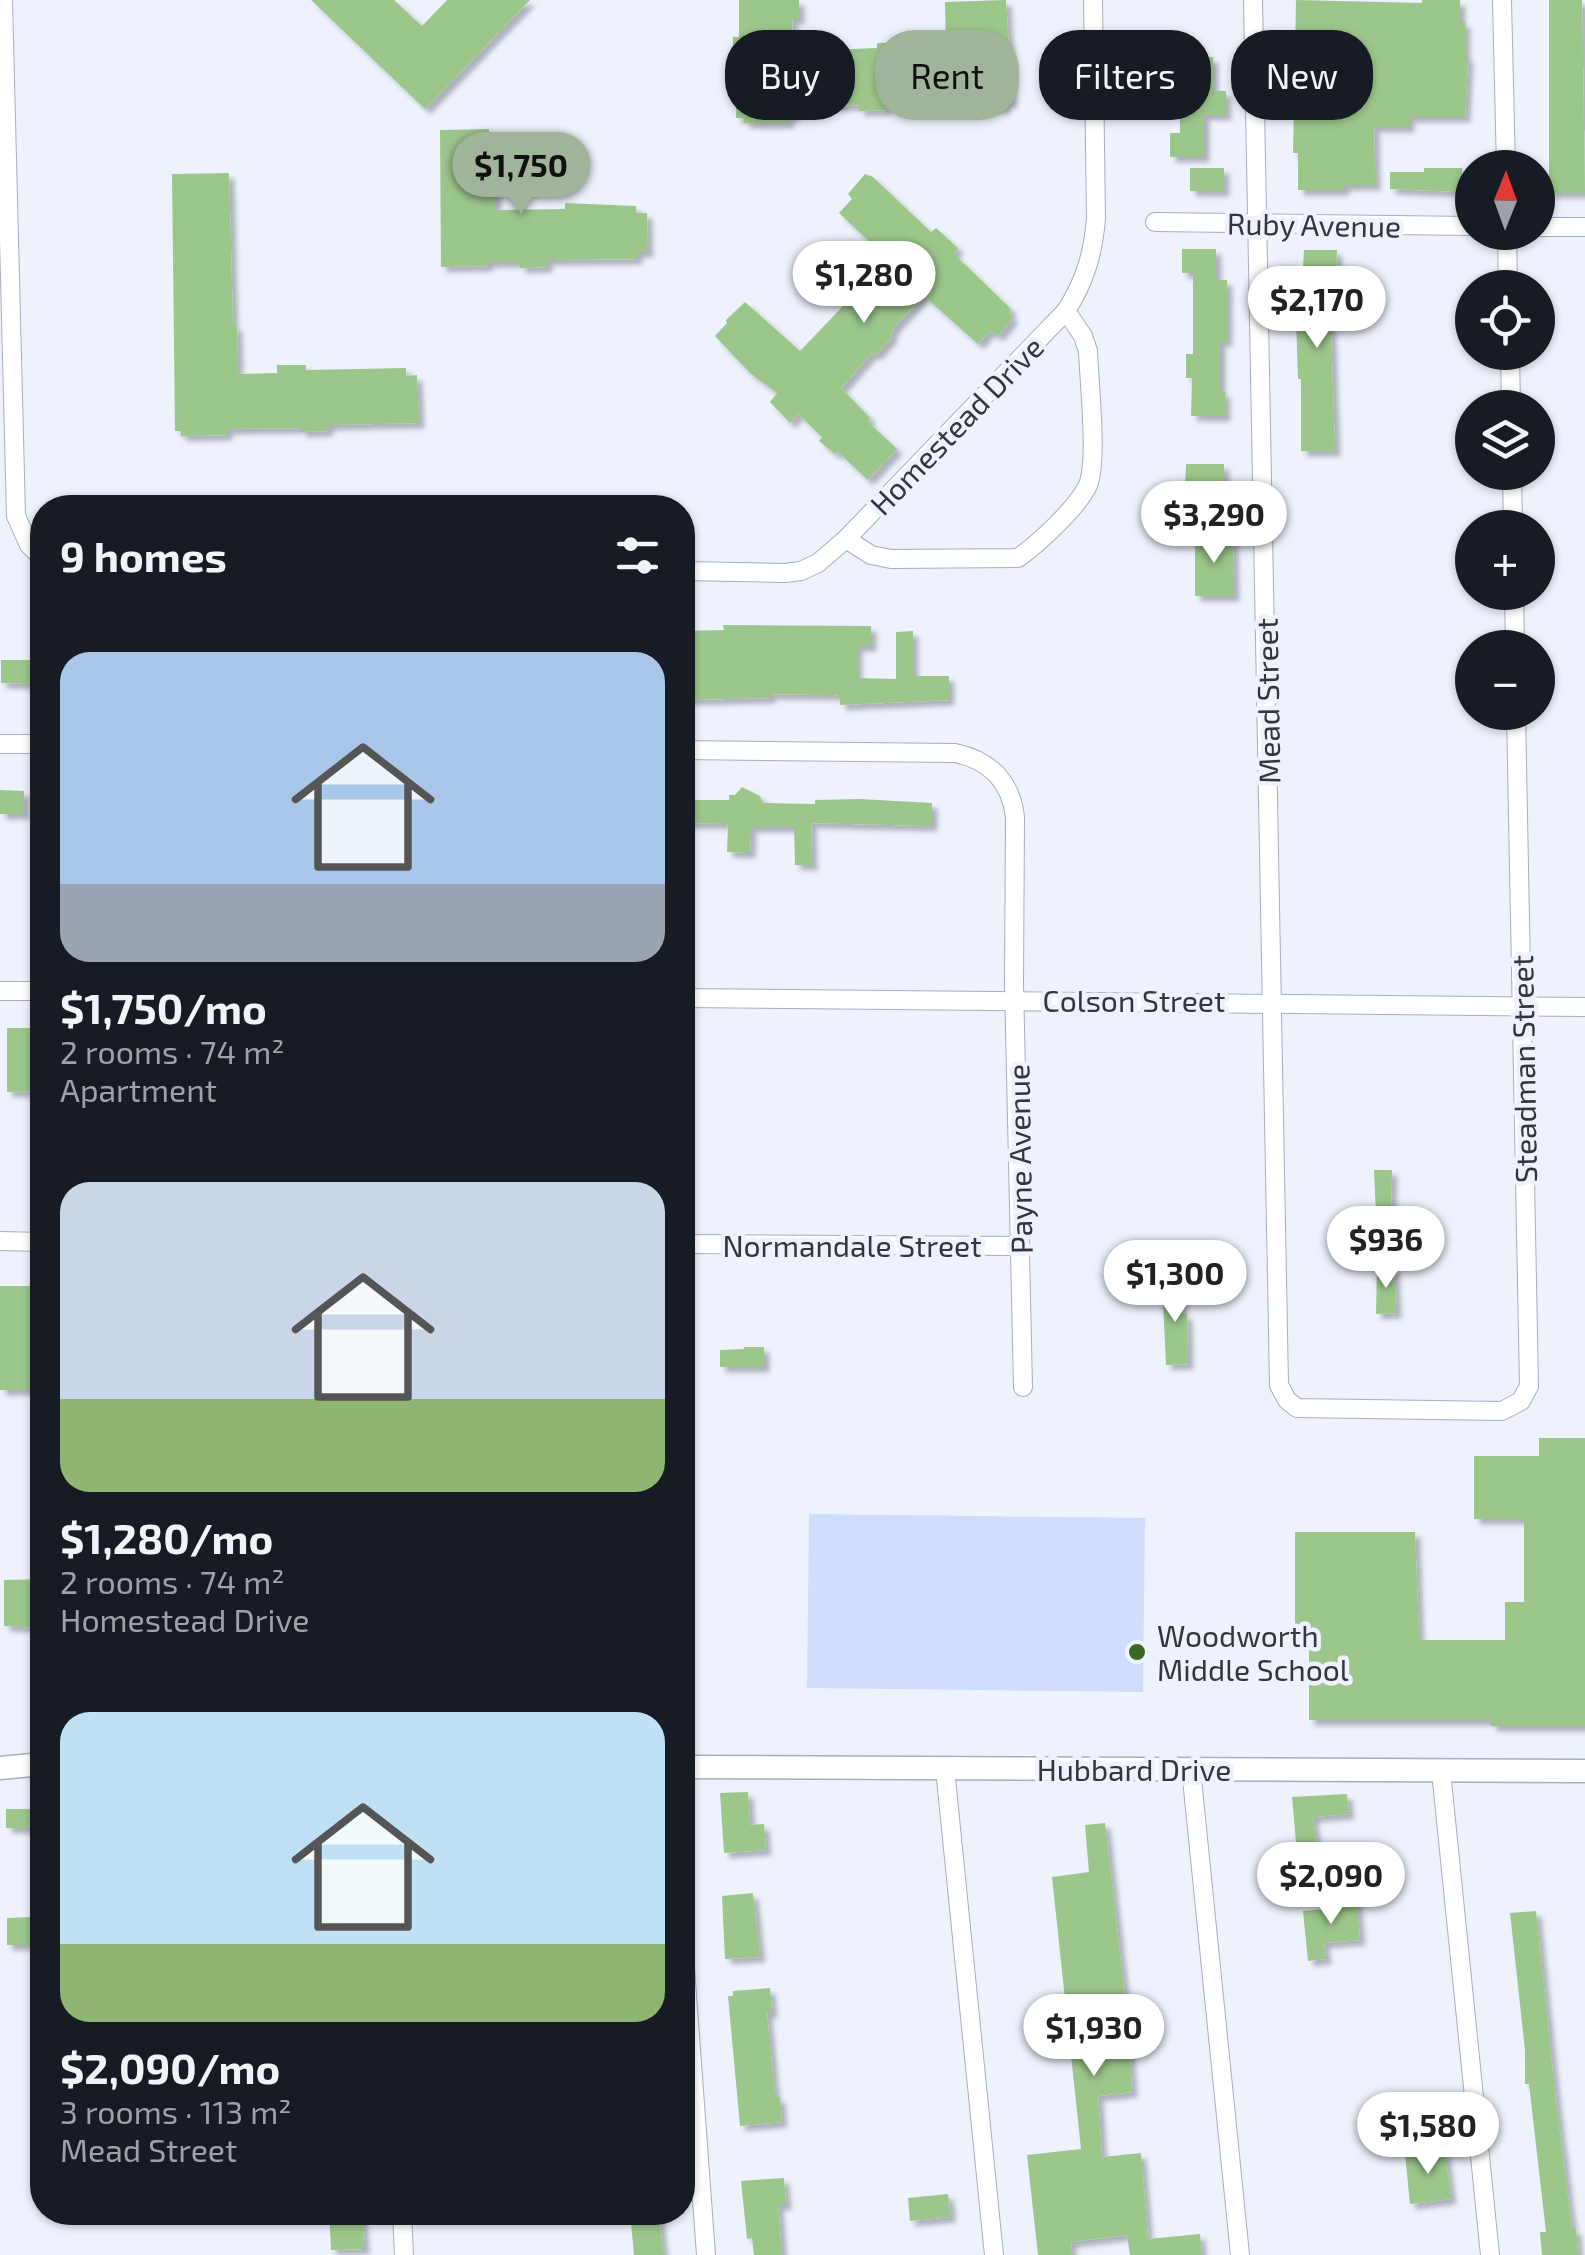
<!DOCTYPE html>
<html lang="en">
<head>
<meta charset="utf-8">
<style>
  body { margin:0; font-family:"Exo 2",sans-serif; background:#242831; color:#f1f3f6; height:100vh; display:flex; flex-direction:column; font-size:38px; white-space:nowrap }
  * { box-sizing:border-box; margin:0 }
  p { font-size:32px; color:#9ea1a6 }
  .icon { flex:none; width:55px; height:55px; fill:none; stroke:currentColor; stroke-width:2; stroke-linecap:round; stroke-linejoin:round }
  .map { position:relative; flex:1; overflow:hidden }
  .details { position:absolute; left:30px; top:495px; width:665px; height:1730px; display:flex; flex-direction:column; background:#171b24; border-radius:40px; box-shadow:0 2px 8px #0004 }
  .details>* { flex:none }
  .hud { position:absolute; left:725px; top:30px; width:710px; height:90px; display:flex; gap:20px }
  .needle { width:65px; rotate:1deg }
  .fabs { position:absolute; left:1455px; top:150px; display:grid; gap:20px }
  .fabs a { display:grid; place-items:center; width:100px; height:100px; border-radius:50%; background:#171b24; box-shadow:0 2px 8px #0004; font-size:50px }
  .price { position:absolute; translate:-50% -85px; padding:0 22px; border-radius:35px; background:#fff; color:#222; font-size:32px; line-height:65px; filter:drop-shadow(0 2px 5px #0008) }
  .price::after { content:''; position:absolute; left:50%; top:60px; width:30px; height:22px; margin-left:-15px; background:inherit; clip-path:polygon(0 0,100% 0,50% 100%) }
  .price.current { background:#9fb498; color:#111 }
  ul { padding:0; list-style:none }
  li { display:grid; align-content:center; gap:20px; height:530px; padding:0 30px }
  li span { display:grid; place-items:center; height:310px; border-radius:30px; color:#555 }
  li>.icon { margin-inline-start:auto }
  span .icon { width:180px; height:180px; fill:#fffc; stroke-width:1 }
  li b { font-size:42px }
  h2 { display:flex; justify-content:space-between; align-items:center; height:120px; padding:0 30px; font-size:42px }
  .chip { padding:0 35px; border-radius:40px; background:#171b24; box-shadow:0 2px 8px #0004; font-size:35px; line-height:90px }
  .chip.current { background:#9fb498; color:#111 }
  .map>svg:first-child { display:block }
</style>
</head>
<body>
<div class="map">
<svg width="1585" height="2255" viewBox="0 0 1585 2255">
  <defs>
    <filter id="shadow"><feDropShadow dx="5.5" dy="5.5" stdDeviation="2.5" flood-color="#0004"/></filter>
  </defs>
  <rect width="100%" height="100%" fill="#edf2fd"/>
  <path fill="#cfddfd" d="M809,1514l336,4 -2,174 -336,-4z"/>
  <g fill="#9cc78b" fill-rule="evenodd" filter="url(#shadow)">
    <path d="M311,0h83l28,26 25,-26h83l-105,109z"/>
    <path d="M739,0h60v19h-7l1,41 37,-1 -1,-9 48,-2v-5h30v7l39,-1 -1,-47 61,-2 6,102 -7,1 1,5 -46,1v-5l-75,2 1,4 -27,1v-6l-28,1v-7l-37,1 1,15 -7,2 1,6h-45v-5h-8l1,-40h-5l1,-41h6z"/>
    <path d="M1296,0l126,3v-3h38v22h5v35h3l-3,60h-56v10h-35l1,58h-31v5h-46v-37h-5zM1319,45h35l-1,48h-35z"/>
    <path d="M1549,0h33l3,193h-36z"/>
    <path d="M1179,57h34v34h13v24h-22v42h-34v-24h10z"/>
    <path d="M489,129v6h6l1,75 69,-1v-6l71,3v7h11l1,39h-11v7l-90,1v7l-27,1v-6h-32v4l-47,1 -1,-137z"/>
    <rect x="1190" y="168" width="34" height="23"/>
    <path d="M1424,168h38v24l-72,-3v-17h34z"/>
    <path d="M229,173l4,153h4l1,48 39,-1v-8h29v5l100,-2v8l11,-1 2,48 -91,2v6l-27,1v-4l-74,1v6l-46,1v-5h-6l-3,-257z"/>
    <path d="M865,174l8,3 58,55 5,-4 22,20 -4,6 57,55 -2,4 4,5 -15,18 -8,-5 -12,13 -54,-48 -27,28 -6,10 1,3 -16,18 -4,-2 -31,35 29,30 -2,4 29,27 -29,31 -30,-28 -3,2 -16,-13 3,-4 -24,-23 -8,9 -20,-21 7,-9 -27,-20 -35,-37 12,-13 -1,-3 19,-18 55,49 88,-92 -49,-46 13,-14 -4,-5z"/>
    <path d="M1182,249h34v31h11v61h-7v51h5v24h-34l1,-38h-6v-24h7v-81h-11z"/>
    <path d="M1304,250h33l-3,55h-4l5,146h-34v-72h-3l-2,-59h4z"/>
    <path d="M1186,464h38v24l-39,-1z"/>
    <path d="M1195,536h38l1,60h-39z"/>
    <path d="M723,625l148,1v20h-14v32l39,1v-47l17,-1v45h36v24l-109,5v-9l-6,-1 -64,-1v4l-88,2v-69l42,-1z"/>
    <path d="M1,660h30v7h11v17l-41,-1z"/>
    <path d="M742,787l18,9 3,7 52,1v-4l45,-1 72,4v23l-121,-3 1,42h-17l-1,-38h-43l-1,26 -23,-1 1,-28 -44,-1v-23h45v-5h6z"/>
    <path d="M0,790l24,1v23h-24z"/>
    <path d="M7,1028h26v63l-26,1z"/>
    <path d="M1374,1170h18l-1,45 -15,1z"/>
    <path d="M1394,1267l2,46 -20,1 1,-46z"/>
    <path d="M1162,1281h18l1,33h6l1,50 -22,1z"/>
    <rect x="0" y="1286" width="42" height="104"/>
    <path d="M744,1347h20v20h-44v-17l24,-1z"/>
    <path d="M1539,1438h46v288h-94v-6h-182v-96h-14v-92h120l4,108h86v-38h19v-83h-50v-63h65z"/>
    <path d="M41,1579l1,49 -38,-2v-46z"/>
    <path d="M748,1792l2,33 14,-1 2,26 -42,3 -4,-60z"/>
    <path d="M1347,1794l2,20 -36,3 5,46 -20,2 -6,-68z"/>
    <rect x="6" y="1809" width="36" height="19"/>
    <path d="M1105,1823l23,202 4,67 -34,4 4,61 39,-4 7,86 52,-5 2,21h-72l-3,-20 -56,7 1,13h-34l-11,-100 54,-6 -29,-272 37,-5 -4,-47z"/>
    <path d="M753,1893l7,64 -35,2 -3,-63z"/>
    <path d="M1356,1895l4,45 -36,3 2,16 -18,2 -5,-50 36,-3 -1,-12z"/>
    <path d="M1536,1911l19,182 17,136h4l2,26h-36l-2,-23h6l-17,-148h-4v-34l-15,-137z"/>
    <path d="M30,1917v28h-23v-27z"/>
    <path d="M770,1988l2,25h-5l8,84h5l2,25 -42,4 -12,-130h5v-5z"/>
    <path d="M1445,2150l6,49 -41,5 -5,-50z"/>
    <path d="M784,2178l2,27h-8l4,50h-28l-2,-17 -5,1 -6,-58z"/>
    <path d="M948,2194l3,23 -41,4 -2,-23z"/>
    <path d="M329,2212h33l2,37 -33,1z"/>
    <path d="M630,2212h29l4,43h-29z"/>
  </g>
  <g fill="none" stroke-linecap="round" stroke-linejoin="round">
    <g stroke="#a6aebf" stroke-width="20">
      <g id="street">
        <path d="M3,0l13,516 13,29 13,13"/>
        <path d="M1253,0l26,1385 8,15 10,8 205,3 19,-10 8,-15 -13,-674"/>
        <path d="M1502,0l4,168"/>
        <path d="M1155,222l317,4"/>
        <path d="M1538,227h47"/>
        <path d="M1507,232l1,56"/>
        <path d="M1510,352l1,56"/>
        <path d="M1512,472l1,56"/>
        <path d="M846,539l25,16 20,4 127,-1c20,-14 60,-51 70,-73 10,-24 1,-104 0,-134l-5,-15 -17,-25"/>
        <path d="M682,571l103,2 16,-2 17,-8 28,-24 220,-228c19,-30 27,-57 30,-92l-3,-219"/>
        <path d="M1514,592l1,56"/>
        <path d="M0,744h42"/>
        <path d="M682,750l273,3c35,7 56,29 60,64l-1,166 9,404"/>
        <path d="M0,991h42"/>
        <path d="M682,998l903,9"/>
        <path d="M0,1241l42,1"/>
        <path d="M682,1244l339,2"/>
        <path d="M945,1769l49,486"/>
        <path d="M1191,1769l49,486"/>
        <path d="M1441,1771l49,484"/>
        <path d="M682,1927l24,328"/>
        <path d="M402,2212l2,43"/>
      </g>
    </g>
    <g stroke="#a6aebf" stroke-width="25">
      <g id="secondary">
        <path d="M682,1767l903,4"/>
        <path d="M0,1768l42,-4"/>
      </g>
    </g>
    <use href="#street" stroke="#fff" stroke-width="18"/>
    <use href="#secondary" stroke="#fff" stroke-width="22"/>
  </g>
  <circle fill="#3a6725" stroke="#edf2fd" stroke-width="4" cx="1137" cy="1652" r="10"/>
  <g text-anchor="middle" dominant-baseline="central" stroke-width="9" stroke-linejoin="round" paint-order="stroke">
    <g font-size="30" fill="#33363d" stroke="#edf2fd">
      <text transform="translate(1314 224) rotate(1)">Ruby Avenue</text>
      <text transform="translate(956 425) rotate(-46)">Homestead Drive</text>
      <text transform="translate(1267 701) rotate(-91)">Mead Street</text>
      <text x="1134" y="1000">Colson Street</text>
      <text transform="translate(1523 1069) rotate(-91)">Steadman Street</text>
      <text transform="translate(1019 1159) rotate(-91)">Payne Avenue</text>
      <text x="852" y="1245">Normandale Street</text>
      <text x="1134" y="1769">Hubbard Drive</text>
    </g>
    <g font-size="30" fill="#33363d" stroke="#edf2fd" text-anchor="start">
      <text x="1157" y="1635">Woodworth<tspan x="1157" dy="34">Middle School</tspan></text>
    </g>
  </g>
</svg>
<div class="fabs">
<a><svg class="needle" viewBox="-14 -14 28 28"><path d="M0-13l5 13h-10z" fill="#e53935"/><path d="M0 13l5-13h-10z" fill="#9ea1a6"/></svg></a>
<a><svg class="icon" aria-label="locate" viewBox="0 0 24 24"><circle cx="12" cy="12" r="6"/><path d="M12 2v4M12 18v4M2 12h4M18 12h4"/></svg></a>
<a><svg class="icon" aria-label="layers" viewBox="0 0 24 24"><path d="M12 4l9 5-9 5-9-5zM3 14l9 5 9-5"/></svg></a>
<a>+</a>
<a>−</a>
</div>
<b class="price current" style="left:521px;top:217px">$1,750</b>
<b class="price" style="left:864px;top:326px">$1,280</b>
<b class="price" style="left:1317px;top:351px">$2,170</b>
<b class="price" style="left:1214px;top:566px">$3,290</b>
<b class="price" style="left:1386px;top:1291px">$936</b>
<b class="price" style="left:1175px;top:1325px">$1,300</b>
<b class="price" style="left:1331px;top:1927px">$2,090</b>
<b class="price" style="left:1094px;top:2079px">$1,930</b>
<b class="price" style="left:1428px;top:2177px">$1,580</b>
<div class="hud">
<a class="chip">Buy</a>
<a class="chip current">Rent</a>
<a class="chip">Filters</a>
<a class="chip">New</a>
</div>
<section class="details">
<h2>9 homes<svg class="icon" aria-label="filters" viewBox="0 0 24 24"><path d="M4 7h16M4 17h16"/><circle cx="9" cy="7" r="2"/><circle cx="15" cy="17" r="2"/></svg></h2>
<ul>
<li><span style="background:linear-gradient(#a9c7e8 75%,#9aa5b1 0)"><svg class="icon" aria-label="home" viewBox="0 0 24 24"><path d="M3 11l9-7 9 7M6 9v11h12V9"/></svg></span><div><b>$1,750/mo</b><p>2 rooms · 74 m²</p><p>Apartment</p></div></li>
<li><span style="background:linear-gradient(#c9d6e8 70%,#8fb573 0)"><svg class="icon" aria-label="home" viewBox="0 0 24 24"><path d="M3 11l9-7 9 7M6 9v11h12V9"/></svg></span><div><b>$1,280/mo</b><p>2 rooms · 74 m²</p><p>Homestead Drive</p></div></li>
<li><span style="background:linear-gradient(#bfe0f5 75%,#8fb573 0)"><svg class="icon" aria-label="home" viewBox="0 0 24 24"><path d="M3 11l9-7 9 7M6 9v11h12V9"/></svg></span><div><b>$2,090/mo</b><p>3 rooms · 113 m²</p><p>Mead Street</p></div></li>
</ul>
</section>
</div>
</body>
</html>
